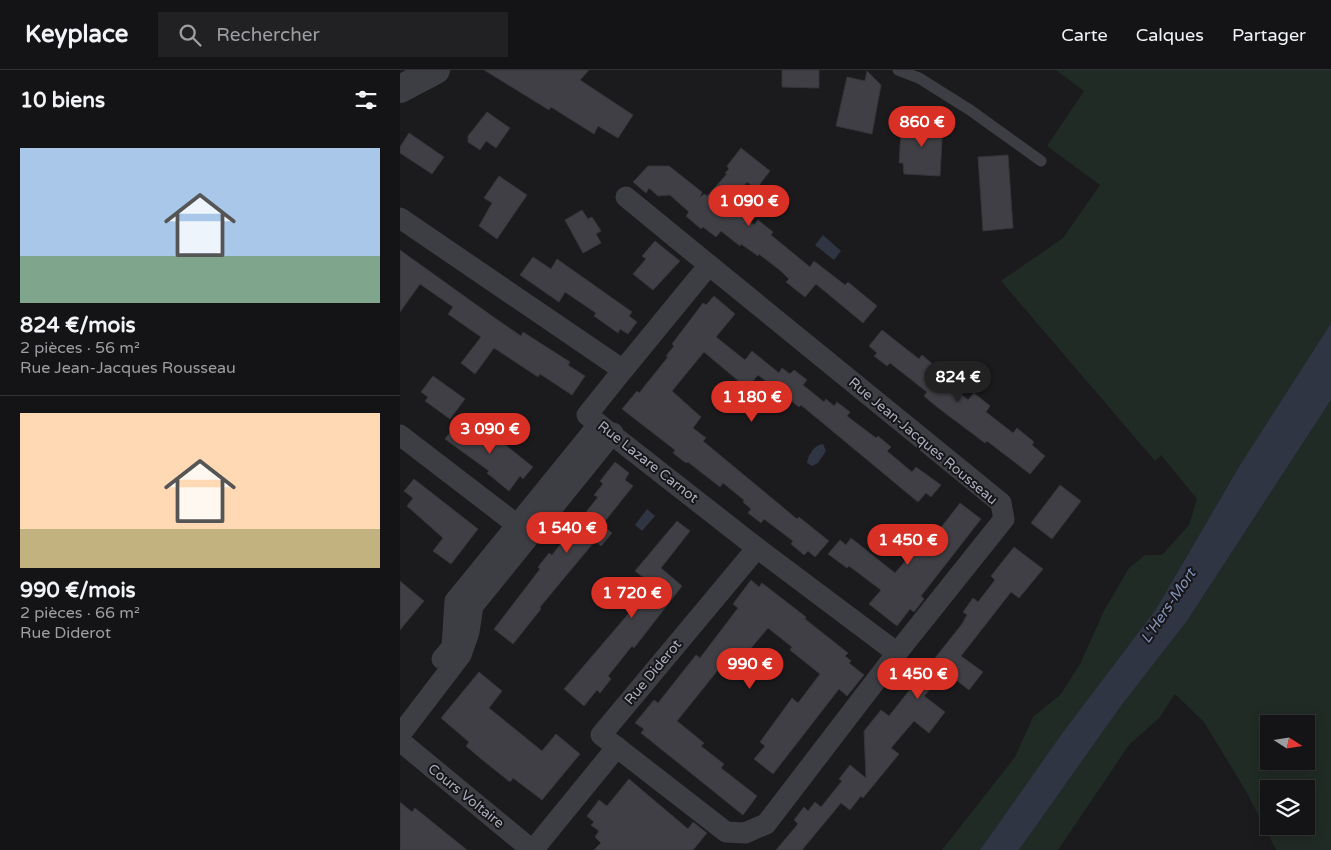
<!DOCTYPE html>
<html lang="fr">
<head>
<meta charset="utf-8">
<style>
  body { margin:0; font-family:"Varela Round",sans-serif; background:#212123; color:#f1f3f6; height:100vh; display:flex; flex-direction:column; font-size:19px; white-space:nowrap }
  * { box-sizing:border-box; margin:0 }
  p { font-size:16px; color:#9d9ea1 }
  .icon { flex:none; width:28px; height:28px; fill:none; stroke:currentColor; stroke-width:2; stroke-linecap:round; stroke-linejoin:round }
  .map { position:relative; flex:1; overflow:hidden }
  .details { display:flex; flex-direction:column; background:#141416; width:400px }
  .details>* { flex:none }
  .needle { width:32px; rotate:102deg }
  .buttons { position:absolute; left:860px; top:645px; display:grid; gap:10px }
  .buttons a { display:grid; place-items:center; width:55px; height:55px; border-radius:0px; background:#141416; box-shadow:0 2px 12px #0003,0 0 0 1px #333335; font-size:25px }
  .price { position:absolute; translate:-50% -42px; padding:0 11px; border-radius:18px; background:#d93025; color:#fff; font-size:16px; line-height:32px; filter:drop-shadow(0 1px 2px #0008) }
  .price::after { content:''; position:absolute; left:50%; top:30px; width:15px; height:11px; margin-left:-8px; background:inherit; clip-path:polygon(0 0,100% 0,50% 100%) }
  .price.current { background:#222; color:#fff }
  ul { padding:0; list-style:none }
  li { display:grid; align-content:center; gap:10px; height:265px; padding:0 20px }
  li+li { border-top:1px solid #333335 }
  li span { display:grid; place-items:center; height:155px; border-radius:0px; color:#555 }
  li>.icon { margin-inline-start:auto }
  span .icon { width:90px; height:90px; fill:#fffc; stroke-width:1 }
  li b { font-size:21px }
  h2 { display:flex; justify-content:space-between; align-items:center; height:60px; padding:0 20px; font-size:21px }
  header { display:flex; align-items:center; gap:30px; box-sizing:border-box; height:70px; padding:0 25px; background:#141416; border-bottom:1px solid #333335 }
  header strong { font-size:24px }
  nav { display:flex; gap:28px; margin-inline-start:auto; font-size:18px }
  .search { width:350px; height:45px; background:#212123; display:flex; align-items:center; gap:12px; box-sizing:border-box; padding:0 18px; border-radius:0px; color:#9d9ea1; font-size:19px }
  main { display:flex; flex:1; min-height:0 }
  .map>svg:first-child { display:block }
</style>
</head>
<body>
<header>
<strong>Keyplace</strong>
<div class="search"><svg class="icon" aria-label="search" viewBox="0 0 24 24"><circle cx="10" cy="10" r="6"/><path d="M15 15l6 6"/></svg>Rechercher</div>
<nav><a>Carte</a><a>Calques</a><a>Partager</a></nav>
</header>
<main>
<section class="details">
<h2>10 biens<svg class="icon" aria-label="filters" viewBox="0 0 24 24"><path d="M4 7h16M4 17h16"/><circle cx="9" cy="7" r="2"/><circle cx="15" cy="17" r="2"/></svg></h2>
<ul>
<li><span style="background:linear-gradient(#a9c7e8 70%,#7fa58c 0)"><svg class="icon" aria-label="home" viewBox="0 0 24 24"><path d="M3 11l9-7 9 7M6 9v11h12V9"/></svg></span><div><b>824 €/mois</b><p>2 pièces · 56 m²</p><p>Rue Jean-Jacques Rousseau</p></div></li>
<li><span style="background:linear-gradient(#ffd9b3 75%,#c2b280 0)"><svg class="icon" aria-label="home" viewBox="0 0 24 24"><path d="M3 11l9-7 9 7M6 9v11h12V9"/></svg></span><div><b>990 €/mois</b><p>2 pièces · 66 m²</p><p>Rue Diderot</p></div></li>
</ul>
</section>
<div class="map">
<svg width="931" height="780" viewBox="0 0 931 780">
  <rect width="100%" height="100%" fill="#1b1a1d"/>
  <g fill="#212b25" fill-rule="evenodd">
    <path d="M656,0h275v253l-91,142 -84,144 -93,123 -83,118h-38l73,-93 18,-40 28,-23 19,-30 24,-53 25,-43 16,-13h17l27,-30 8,-26 -36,-44 -6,6 -154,-180 62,-43 37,-53 -53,-39 37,-55z"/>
    <path d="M931,330v450h-55l-30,-59 -42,-69 -29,-28 -15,23 -31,28 -71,105h-39l102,-144 66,-85zM869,654h37v37h-37zM869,719h37v37h-37z"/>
  </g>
  <g fill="#2f3542">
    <path d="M423,165l18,16 -7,9 -19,-15z"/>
    <path d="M931,253v77l-144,221 -66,85 -102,144h-39l83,-118 93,-123 84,-144z"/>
    <path d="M423,374l3,7 -8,12 -6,3 -5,-3c1,-8 7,-18 16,-19z"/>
    <path d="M247,439l8,7 -13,15 -7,-6z"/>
  </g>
  <g fill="#403f45" stroke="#353439">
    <path d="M84,0h105l-9,10 53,35 -15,23 -20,-12 -4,8 -43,-27 -2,3z"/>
    <path d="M382,0h37v18l-37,-1z"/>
    <path d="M467,1l14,14 -9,49 -36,-8 11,-49 18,4z"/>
    <path d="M87,42l23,16 -14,20 -10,-7 -6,9 -12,-8v-6z"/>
    <path d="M507,50l36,1 -3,55 -36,-2 -1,-11h-4l2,-33 4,1z"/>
    <path d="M9,63l35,24 -12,17 -32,-21v-6z"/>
    <path d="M341,78l29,23 -14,18 -9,-7 -18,22 25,21 4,-5 15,12 -2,3 39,32 4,-6 31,24 3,-3 29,24 -14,17 -47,-39 -11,13 -19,-15 3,-3 -7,-7 -23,-18 -1,2 -17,-12 -1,2 -19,-15 -5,6 -13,-10 -2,2 -15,-13 3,-4 -19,-17 -12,1 -9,-8 -3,5 -13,-11 15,-16h21l33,26 -2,6 4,-4 3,2 20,-22 -2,-1 4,-4 -2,-3z"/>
    <path d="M608,85l5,73 -30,3 -5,-74z"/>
    <path d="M99,106l28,19 -30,44 -18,-13 13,-23 -8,-5z"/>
    <path d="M182,140l6,9 4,-2 9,14 -5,3 5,9 -18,10 -18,-33z"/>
    <path d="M255,171l25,20 -27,29 -20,-16 13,-15 -4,-3z"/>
    <path d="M0,180l92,66 29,20 2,-4 47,30 -2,3 17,11 -13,19 -32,-21 -2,3 -44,-29 -19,26 -14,-11 20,-26 -33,-23 5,-7 -33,-23 -20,28z"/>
    <path d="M133,187l18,12 6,-10 75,53 -3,4 8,6 -9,12 -8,-5 -2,4 -24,-17 2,-3 -31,-21 -6,10 -39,-27z"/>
    <path d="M314,226l21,18 -19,23 29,23 7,-9 27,22 3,-5 8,6 4,-4 13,10 -4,5 21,17 2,-3 8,7 3,-4 13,10 -3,4 29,22 2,-2 13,11 -4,4 25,21 4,-5 25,18 -10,12 -5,-4 -8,9 -117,-97 -2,2 -41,-32 -11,13 -43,-36 -32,39 29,26 -8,11 13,10 -3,3 94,78 2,-2 30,24 -14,16 -7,-6 -4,4 -13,-11 2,-3 -29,-22 -3,4 -13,-10 3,-4 -8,-7 1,-2 -21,-17 -3,4 -32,-25 -2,1 -13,-10 2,-3 -53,-41 15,-18 2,2 29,-36 -2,-1 8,-10 -2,-2 31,-41 3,2z"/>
    <path d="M482,260l37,29 3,-4 21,18 -3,4 28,23 6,-7 16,13 -4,6 27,21 4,-5 17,14 -2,3 13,11 -15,18 -43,-33 -2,2 -48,-36 -13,-11 3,-4 -37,-29 -3,3 -13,-10 3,-3 -8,-7z"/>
    <path d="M33,306l32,23 -15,20 -25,-18 3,-4 -7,-5z"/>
    <path d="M59,350l29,21 5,-6 40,32 -10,12 -3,-3 -11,15 -22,-18 2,-2 -44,-32z"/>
    <path d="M215,392l14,11 -4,7 8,6 -31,39 10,8 -11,13 -6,-5 -55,66 1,2 -28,35 -19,-15 46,-60 -2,-2 11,-14 3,2 46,-58 -4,-2 9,-11 -3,-3z"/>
    <path d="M14,409l64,50 -27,35 -18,-13 10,-13 -36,-32 6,-8 -9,-7z"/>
    <path d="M660,415l21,16 -29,38 -21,-16z"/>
    <path d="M560,433l21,16 -60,77 3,3 -10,13 -4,-3 -13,17 -28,-22 12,-14 -32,-24 -2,2 -19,-14 12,-14 6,5 5,-7 44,35 32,-37 5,3z"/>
    <path d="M277,451l13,10 -29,37 21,18 -48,62 -2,-2 -24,30 3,3 -11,14 -3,-3 -13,16 -20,-17 89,-104 -18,-14z"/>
    <path d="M614,477l29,22 -24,29 -8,-6 -50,64 22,16 -14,18 -22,-17 -4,2 -19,21 21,16 -16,21 -15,-12 -23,27 8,6 -36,44 -2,-2 -11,14 -9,-7 -39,47h-26l22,-26 -4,-4 10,-13 4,4 7,-9 6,5 21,-26 -3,-2 11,-14 16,13 -2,-47 17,-21 8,6 73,-92 5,-9 -4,-3 10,-14 5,4 17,-22 -4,-4z"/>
    <path d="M351,510l8,7 3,-4 44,34 -1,2 43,34 -3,3 6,5 -2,2 15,12 -17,21 -8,-7 -66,85 -19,-15 11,-13 -5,-4 32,-44 6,5 22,-29 -30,-24 2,-3 -24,-19 -27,32 -8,13 -11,-8 -45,56 27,22 -3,3 23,18 -3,4 36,28 -14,19 -102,-82 3,-4 -9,-6 19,-23 4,3 38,-48 4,3 38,-50 -5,-4z"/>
    <path d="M0,511l24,20 -24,29z"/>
    <path d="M79,602l23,19 -13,17 53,43 14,-17 24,20 -38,46 -29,-22 -3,4 -30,-24 -14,-12 3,-4 -28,-24z"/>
    <path d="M229,709l59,50 5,-7 14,11 -14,17h-99l7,-7 -6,-6 4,-6 -8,-6 3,-3 -7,-6 12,-16 8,6z"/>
    <path d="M0,732l12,10 3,-4 52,42h-67z"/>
  </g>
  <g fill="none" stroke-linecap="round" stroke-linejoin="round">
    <path stroke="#3d3d44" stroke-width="11" d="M498,0l21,8 51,32 71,51"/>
    <g stroke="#3d3d44" stroke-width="21">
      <path d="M226,127l83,68"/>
      <path d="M0,148l223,152 -36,45 170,133 140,105"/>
      <path d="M223,300l86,-105 292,238 3,16 -107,134 -131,171 -21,9 -19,-1 -125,-97 156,-187"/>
      <path d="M0,365l129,99"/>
      <path d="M42,589l10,-12 3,-46 144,-177"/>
      <path d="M0,665l61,-80 8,-23 4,-26 140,-173"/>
      <path d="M0,671l132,109"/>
      <path d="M133,780l84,-103"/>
    </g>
    <path stroke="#3d3d44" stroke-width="28" d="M0,19l36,-19"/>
  </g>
  <g text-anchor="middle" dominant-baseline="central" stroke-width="4" stroke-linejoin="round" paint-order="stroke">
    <g font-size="14" fill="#acadbd" stroke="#161518">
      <text transform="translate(523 371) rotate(40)">Rue Jean-Jacques Rousseau</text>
      <text transform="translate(248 392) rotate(38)">Rue Lazare Carnot</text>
      <text transform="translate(253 602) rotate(-50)">Rue Diderot</text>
      <text transform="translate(66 726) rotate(39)">Cours Voltaire</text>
    </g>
    <g font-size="15" font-style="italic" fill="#8292b9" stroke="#161518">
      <text transform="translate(768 536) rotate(-56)">L'Hers-Mort</text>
    </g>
  </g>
</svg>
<div class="buttons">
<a><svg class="needle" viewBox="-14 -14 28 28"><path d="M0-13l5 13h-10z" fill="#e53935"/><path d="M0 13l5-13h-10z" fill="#9d9ea1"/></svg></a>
<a><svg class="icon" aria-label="layers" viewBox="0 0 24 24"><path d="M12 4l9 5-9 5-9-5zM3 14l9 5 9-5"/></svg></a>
</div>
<b class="price" style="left:522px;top:78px">860 €</b>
<b class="price" style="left:349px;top:157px">1 090 €</b>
<b class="price current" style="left:558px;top:333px">824 €</b>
<b class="price" style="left:352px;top:353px">1 180 €</b>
<b class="price" style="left:90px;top:385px">3 090 €</b>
<b class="price" style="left:167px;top:484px">1 540 €</b>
<b class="price" style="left:508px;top:496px">1 450 €</b>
<b class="price" style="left:232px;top:549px">1 720 €</b>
<b class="price" style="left:350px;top:620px">990 €</b>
<b class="price" style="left:518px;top:630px">1 450 €</b>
</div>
</main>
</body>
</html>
